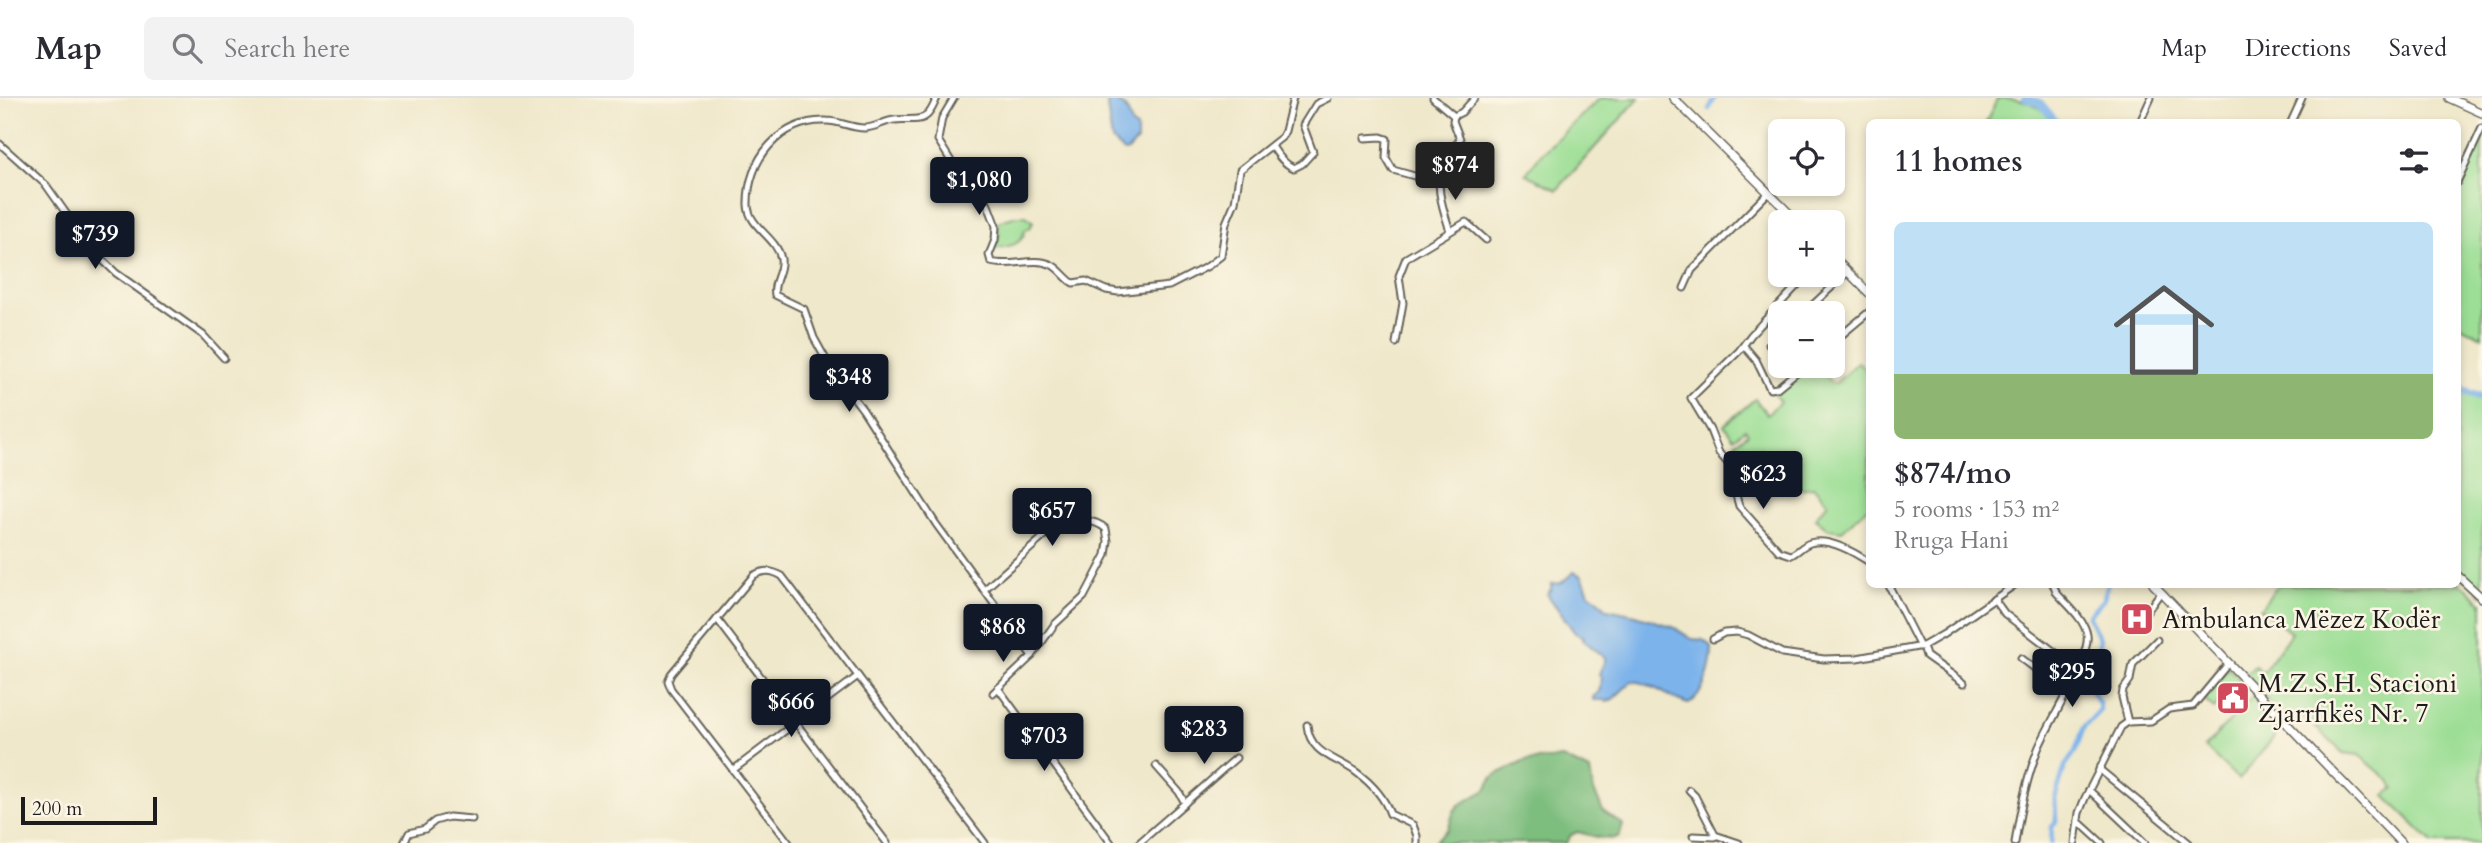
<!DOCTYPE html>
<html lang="en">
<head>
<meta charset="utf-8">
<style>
  body { margin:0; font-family:Cardo,serif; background:#f2f2f3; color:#2b2b33; height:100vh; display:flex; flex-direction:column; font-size:26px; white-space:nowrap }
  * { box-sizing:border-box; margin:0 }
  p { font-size:23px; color:#7c7c81 }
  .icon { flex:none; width:38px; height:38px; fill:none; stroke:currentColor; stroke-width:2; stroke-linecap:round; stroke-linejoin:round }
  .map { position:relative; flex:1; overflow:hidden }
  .sheet { position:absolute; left:1866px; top:21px; width:595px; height:469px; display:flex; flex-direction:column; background:#fff; border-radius:10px; box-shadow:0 4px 10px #0003 }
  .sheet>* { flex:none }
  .buttons { position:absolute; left:1768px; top:21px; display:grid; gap:14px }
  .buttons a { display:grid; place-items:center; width:77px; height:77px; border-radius:10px; background:#fff; box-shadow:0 4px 10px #0003; font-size:35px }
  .scale { position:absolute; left:21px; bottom:18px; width:136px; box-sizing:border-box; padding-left:7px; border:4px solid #1c1c1c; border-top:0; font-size:19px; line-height:24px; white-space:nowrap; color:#1c1c1c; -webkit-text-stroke:5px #fcf5e5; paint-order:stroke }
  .price { position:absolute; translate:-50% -60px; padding:0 16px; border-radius:7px; background:#111827; color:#fff; font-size:23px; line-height:46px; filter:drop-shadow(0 2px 4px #0008) }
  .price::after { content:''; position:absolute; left:50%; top:42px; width:21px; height:16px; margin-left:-10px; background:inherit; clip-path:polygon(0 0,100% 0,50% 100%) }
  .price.on { background:#222; color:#fff }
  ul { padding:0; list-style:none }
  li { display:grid; align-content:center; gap:14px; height:371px; padding:0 28px }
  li+li { border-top:2px solid #e1e1e2 }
  li span { display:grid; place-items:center; height:217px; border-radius:10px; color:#555 }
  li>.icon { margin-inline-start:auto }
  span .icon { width:126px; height:126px; fill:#fffc; stroke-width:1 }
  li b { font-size:30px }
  h2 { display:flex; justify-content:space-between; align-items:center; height:84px; padding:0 28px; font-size:30px }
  header { display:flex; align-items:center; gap:42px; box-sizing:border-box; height:98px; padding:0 35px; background:#fff; border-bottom:2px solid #e1e1e2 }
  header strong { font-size:33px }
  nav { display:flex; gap:38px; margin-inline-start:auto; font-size:24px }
  .search { width:490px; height:63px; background:#f2f2f3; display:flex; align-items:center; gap:18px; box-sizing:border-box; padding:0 24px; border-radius:10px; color:#7c7c81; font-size:26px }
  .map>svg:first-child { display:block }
</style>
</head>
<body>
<header>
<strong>Map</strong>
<div class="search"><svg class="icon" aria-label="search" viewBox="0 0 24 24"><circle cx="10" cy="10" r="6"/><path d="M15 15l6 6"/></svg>Search here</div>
<nav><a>Map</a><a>Directions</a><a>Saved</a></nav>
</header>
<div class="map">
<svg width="2482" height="745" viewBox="0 0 2482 745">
  <rect width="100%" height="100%" fill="#fcf5e5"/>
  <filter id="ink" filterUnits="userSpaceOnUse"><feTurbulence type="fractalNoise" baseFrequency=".0143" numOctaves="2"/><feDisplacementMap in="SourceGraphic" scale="14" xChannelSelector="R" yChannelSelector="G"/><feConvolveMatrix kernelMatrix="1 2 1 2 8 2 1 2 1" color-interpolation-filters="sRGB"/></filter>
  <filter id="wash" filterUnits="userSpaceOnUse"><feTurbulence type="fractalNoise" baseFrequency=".00686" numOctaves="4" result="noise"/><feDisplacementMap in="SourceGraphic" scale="28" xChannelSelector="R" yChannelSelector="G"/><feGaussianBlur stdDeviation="1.57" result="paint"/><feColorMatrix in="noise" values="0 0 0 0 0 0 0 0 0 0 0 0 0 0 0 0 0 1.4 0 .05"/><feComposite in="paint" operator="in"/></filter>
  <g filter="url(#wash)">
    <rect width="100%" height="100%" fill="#efe8cb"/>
    <g fill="#9cde95" stroke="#5c7d58" stroke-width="2">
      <path d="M1600,0h39l-82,92 -31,-16 14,-19z"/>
      <path d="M1998,0c23,0 42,4 55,24h-67z"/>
      <path d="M2482,37v202l-25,-13v-133z"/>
      <path d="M1016,118h10l7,6 -3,6 -5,2c-3,16 -17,16 -31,19l5,-12 -1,-15z"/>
      <path d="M1858,264l11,10v134l-27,25 -13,-2 -14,-11 13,-15 -14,-16 -23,3 -31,-42 -12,12 -13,-17 13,-10 -3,-4 -11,9 -10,-13 31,-26 12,15 13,-12 -6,-8 35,-28 8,7 4,-3 10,13h5z"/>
      <path d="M2457,293l25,9v195l-25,-23z"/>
      <path d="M2457,482l25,22v241h-49l-48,-47 10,-8 -5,-7 -31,-26 -16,-2 -41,-39 -11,11 -47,-49 11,-10 8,6 28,-39 -31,-24 18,-24 179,-1z"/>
      <path d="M2228,570l12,11 -26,30 -11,-10z"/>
      <path d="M2253,598l30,30 -44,54 -34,-33z"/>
    </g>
    <path fill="#7dbd7e" stroke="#4c6c4d" stroke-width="2" d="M1562,660l28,13 3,18 10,22 20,14c-1,3 -2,7 -4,11 -9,7 -31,-2 -42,-4l-6,3 -5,8h-133l15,-14 6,-18 5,-6 27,-15 6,-12 5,-4 28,-13z"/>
    <g fill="#7cb3eb" stroke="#4c6884" stroke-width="2">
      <path d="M1111,1c15,5 17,12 21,26l5,3v13l-9,10 -4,1 -12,-11 -5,-35 1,-6z"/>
      <path d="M1574,474l8,4 7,17 11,8 7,8 29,6 37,12 19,12 11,1 9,7c0,18 -7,47 -23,57 -20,-5 -35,-21 -57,-23l-19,18 -6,3 -3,-2h-11v-3l6,-5 3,-15 -3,-3 7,-16 -23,-18 1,-3 -9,-4 -28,-39 4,-5v-5l10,-1z"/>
    </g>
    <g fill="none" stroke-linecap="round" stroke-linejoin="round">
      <g stroke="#7cb3eb" stroke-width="4.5">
        <path d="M1709,11l6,-11"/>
        <path d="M2051,745l1,-16 4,-6 -1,-23 10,-32 10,-14 9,-25 16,-17 -1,-7 -7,-11 8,-53 -12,-23 15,-16 5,-16"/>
      </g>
      <g stroke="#7cb3eb" stroke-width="8">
        <path d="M2026,0l14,5 16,19"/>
        <path d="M2457,291l25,8"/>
      </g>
    </g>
  </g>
  <g filter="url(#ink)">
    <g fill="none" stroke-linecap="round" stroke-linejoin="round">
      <g stroke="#666359" stroke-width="9">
        <g id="minor">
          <path d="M937,0c-3,6 -6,15 -11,18 -7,6 -23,2 -32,4 -10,1 -19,8 -30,8 -13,0 -25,-7 -37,-7 -47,-2 -80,39 -79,84 1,23 29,32 33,54 2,13 -9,23 -6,36l29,14 10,29 15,27 34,45 73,114 96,132"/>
          <path d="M954,0l-12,20 -4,22 16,26 26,18 16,42 -1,14 -6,15 2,7c20,6 42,-6 61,3 8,4 13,13 21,18l13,-2 20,9 12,2 51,-6 39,-20 13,-10 5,-33 9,-21 5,-32 42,-33 3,-6 8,-33"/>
          <path d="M1433,0l21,18"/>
          <path d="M1454,18l8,-4 13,-14"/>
          <path d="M2140,24l11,-24"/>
          <path d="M2291,24l11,-24"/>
          <path d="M1365,40l16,-1 6,2 -1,19 7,12 25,7 20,1"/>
          <path d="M0,46l46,41 46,65 24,23 87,62 21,23"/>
          <path d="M1272,48c6,10 12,18 22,22l8,-4 11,-12 -10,-27 13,-21 12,-6"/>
          <path d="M2457,84l25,-54"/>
          <path d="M1450,133c-7,-22 -17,-49 -6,-70 4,-8 11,-15 16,-22l-7,-18 1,-5"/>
          <path d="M1807,177l-56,60 -12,16 -48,47 19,32 9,23 15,17v18l5,18 40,45 12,4c7,-3 12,-10 19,-12 19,-6 44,9 59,19"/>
          <path d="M1684,190l8,-18 76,-77"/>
          <path d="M1804,215l44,-41"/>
          <path d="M1396,245l7,-40 -4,-27 7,-18 60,-36 20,18"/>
          <path d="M1832,245l37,-31"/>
          <path d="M1769,247l11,-9"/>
          <path d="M1744,248l12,14 14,29 7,-1 27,-22"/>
          <path d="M1888,486l32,63"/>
          <path d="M984,492l75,-67c14,-6 36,-4 47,6l2,12 -2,14 -22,42 -30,28 -22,31 -39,37"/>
          <path d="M1994,501l11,15 72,55"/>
          <path d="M2143,519l18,-25"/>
          <path d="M717,521l170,224"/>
          <path d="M1713,541l11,-6 13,-1 11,3 34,18 42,6 33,-1 66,-12 21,-12 72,-50"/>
          <path d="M1923,548l3,10 38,27"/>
          <path d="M2021,560l45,34"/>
          <path d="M998,590l113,155"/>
          <path d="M2128,624l-6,-25 1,-7 7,-10 3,-16 24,-24"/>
          <path d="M1307,627c3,29 28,32 49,47 15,11 28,24 34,42l23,11 4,11v7"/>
          <path d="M2099,671l90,74"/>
          <path d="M733,672l125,-94"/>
          <path d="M1689,692l6,6 20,39 24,8"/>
          <path d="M2089,692l56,53"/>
          <path d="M1185,705l51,-45"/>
          <path d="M2078,723l24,22"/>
          <path d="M1693,738l22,1"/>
          <path d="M404,745l5,-10 16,-4 10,-8 14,-4 23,2"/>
          <path d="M789,745l-118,-154 -3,-8 3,-7 83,-99c11,-5 17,-5 28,1l203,267"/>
          <path d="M1139,745l46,-40 -6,-11 -23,-26"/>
          <path d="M2015,745c5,-33 11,-63 23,-94 10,-25 53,-92 49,-114 -2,-16 -22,-32 -31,-43l-3,-8"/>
          <path d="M2075,745l4,-30 6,-15 36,-71 7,-5 23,-1 18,-12 24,-3 35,-42"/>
        </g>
      </g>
      <g stroke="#666359" stroke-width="10">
        <g id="major">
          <path d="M1673,0l125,124"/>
          <path d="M2449,0l33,15"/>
          <path d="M1832,158l37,37"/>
          <path d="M2457,477l25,23"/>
          <path d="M2153,486l248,259"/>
        </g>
      </g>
      <use href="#minor" stroke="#fff" stroke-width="5"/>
      <use href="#major" stroke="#fff" stroke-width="7"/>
    </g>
  </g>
  <defs>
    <g id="hospital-square" transform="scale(1.75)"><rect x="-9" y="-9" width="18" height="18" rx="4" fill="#d1495b" stroke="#fcf5e5"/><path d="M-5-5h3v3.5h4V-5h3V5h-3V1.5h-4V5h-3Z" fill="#fff"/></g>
    <g id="civic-square" transform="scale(1.75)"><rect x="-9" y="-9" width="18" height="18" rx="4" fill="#d1495b" stroke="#fcf5e5"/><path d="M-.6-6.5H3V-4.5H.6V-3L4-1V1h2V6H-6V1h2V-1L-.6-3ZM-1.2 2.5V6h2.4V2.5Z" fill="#fff"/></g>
  </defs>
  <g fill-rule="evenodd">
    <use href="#hospital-square" x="2137" y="521"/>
    <use href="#civic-square" x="2233" y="600"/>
  </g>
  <g text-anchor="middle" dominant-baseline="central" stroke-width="5" stroke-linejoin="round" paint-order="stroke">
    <g font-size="26" fill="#1c1c1c" stroke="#fcf5e5" text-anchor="start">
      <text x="2162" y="521">Ambulanca Mëzez Kodër</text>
      <text x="2258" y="585">M.Z.S.H. Stacioni<tspan x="2258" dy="30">Zjarrfikës Nr. 7</tspan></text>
    </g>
  </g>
</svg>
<div class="buttons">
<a><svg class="icon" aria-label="locate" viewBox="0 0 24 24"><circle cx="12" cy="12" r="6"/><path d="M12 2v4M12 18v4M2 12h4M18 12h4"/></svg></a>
<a>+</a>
<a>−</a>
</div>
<div class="scale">200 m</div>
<b class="price on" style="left:1455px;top:104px">$874</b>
<b class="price" style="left:979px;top:119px">$1,080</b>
<b class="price" style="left:95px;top:173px">$739</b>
<b class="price" style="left:849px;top:316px">$348</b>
<b class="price" style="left:1763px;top:413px">$623</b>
<b class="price" style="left:1052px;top:450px">$657</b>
<b class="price" style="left:1003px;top:566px">$868</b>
<b class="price" style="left:2072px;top:611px">$295</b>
<b class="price" style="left:791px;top:641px">$666</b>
<b class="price" style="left:1204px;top:668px">$283</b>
<b class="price" style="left:1044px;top:675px">$703</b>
<section class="sheet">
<h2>11 homes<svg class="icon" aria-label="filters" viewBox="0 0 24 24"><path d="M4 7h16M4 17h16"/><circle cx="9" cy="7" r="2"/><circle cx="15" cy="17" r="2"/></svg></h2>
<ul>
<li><span style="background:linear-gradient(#bfe0f5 70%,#8fb573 0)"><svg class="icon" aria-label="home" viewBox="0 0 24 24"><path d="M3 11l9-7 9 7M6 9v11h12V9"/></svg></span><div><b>$874/mo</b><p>5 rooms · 153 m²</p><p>Rruga Hani</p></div></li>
</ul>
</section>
</div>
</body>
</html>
